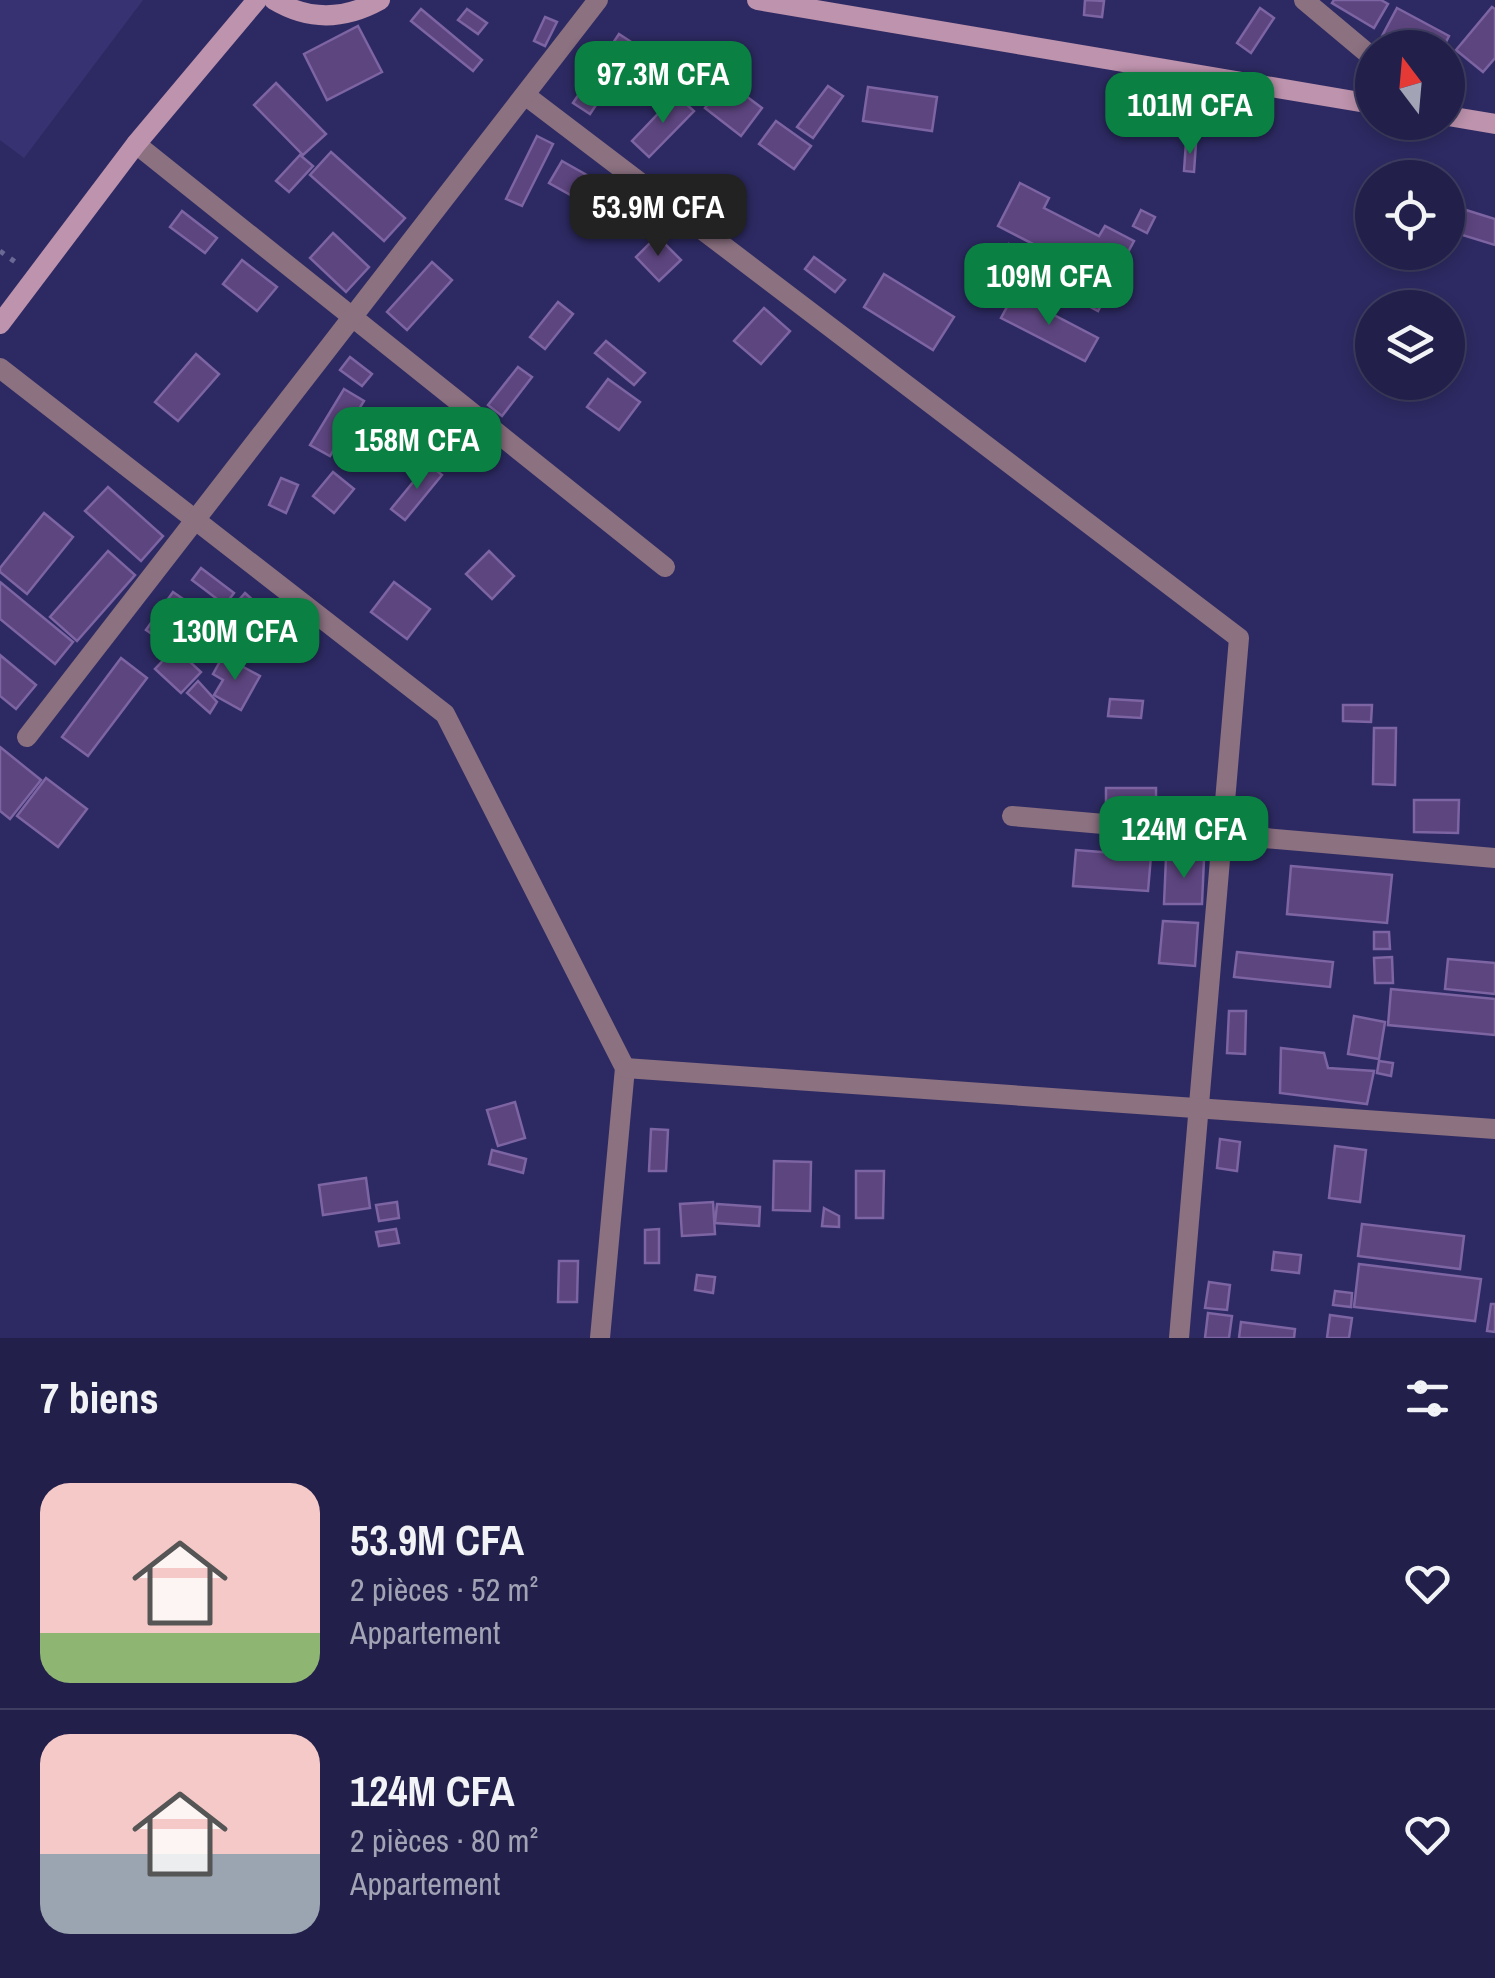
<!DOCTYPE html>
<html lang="fr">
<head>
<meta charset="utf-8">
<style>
  body { margin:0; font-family:"Archivo Narrow",sans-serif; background:#2e2d54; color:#f1f3f6; height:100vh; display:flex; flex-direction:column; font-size:38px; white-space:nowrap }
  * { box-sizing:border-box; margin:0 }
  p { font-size:32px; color:#a2a3b5 }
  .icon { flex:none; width:55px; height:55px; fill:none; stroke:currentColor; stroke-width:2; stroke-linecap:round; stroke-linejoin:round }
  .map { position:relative; height:1338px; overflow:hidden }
  .panel { display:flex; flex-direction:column; background:#22204a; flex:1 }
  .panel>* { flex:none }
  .needle { width:65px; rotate:344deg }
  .fabs { position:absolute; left:1355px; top:30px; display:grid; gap:20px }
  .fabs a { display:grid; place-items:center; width:110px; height:110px; border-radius:50%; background:#22204a; box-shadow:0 5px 15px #0003,0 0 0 2px #3f3e62; font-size:50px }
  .price { position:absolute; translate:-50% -85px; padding:0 22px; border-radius:20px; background:#0b8043; color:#fff; font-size:32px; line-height:65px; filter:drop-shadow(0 2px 5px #0008) }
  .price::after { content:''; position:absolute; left:50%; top:60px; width:30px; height:22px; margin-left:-15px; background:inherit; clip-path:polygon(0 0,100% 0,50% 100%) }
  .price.active { background:#222; color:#fff }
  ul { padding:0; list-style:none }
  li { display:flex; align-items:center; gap:30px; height:250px; padding:0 40px }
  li+li { border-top:2px solid #3f3e62 }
  li span { display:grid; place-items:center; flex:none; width:280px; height:200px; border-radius:30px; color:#555 }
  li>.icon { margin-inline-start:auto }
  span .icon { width:120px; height:120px; fill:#fffc; stroke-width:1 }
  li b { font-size:42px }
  h2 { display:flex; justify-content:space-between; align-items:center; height:120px; padding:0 40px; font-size:42px }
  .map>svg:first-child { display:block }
</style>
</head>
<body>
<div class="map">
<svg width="1495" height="1338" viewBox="0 0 1495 1338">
  <rect width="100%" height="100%" fill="#2d2a63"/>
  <path fill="#373372" d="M0,0h143l-119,158 -24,-18z"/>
  <g fill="#5d457f" stroke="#7d64a2" stroke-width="2.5">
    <path d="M1085,0l19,1 -2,16 -18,-2z"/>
    <path d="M1334,0h47l7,4 -14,24 -42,-25z"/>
    <path d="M1492,7l3,2v49l-12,14 -27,-22z"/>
    <path d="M1260,8l14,10 -23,35 -14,-10z"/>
    <path d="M1397,8l52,28 -6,12h-41l-20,-12z"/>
    <path d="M421,9l61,51 -9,11 -62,-50z"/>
    <path d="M467,9l20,14 -9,11 -20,-14z"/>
    <path d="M545,17l12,5 -12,24 -11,-5z"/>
    <path d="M358,26l24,46 -55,28 -23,-46z"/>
    <path d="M619,34l17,11 -46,69 -17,-11z"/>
    <path d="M691,68l25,20 -10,12 -25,-20z"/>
    <path d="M726,81l36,27 -21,28 -36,-28z"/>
    <path d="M276,83l50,51 -23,21 -49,-50z"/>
    <path d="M828,86l15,10 -30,42 -16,-11z"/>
    <path d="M868,87l69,10 -5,34 -69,-10z"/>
    <path d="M676,95l18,16 -45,46 -17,-16z"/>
    <path d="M776,121l35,25 -17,23 -35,-25z"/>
    <path d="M537,136l16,8 -31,62 -16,-7z"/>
    <path d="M1186,142l10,1 -2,29 -10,-1z"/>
    <path d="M331,152l74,66 -21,23 -74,-66z"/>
    <path d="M300,155l13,11 -24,26 -13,-11z"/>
    <path d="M562,161l69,39 -12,22 -70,-39z"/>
    <path d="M1020,183l29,15 -5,10 55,28 6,-10 29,15 -23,43 -113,-58z"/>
    <path d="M1141,210l14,7 -8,16 -14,-7z"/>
    <path d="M1466,210l29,9v26l-36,-11z"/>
    <path d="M182,211l35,27 -12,15 -35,-26z"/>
    <path d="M333,233l36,34 -23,25 -36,-34z"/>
    <path d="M657,236l24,24 -22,21 -23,-24z"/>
    <path d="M1009,244l97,52 -8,15 -97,-52z"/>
    <path d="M814,257l31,23 -10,12 -30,-23z"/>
    <path d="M242,260l35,27 -20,24 -34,-27z"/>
    <path d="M432,262l20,18 -45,50 -20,-18z"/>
    <path d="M884,274l70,43 -21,33 -69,-43z"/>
    <path d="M1014,294l84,44 -13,23 -84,-43z"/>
    <path d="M558,302l15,12 -28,35 -15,-12z"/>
    <path d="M764,308l26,23 -29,33 -27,-23z"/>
    <path d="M606,341l39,32 -11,12 -39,-32z"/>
    <path d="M196,354l23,20 -41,47 -23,-19z"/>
    <path d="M350,357l22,17 -10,12 -22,-16z"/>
    <path d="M518,367l14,10 -30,39 -14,-11z"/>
    <path d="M608,379l32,23 -21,28 -32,-23z"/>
    <path d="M344,389l20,12 -34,55 -20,-11z"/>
    <path d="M457,427l24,22 -14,16 -25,-22z"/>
    <path d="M407,440l11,10 -9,10 -11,-8z"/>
    <path d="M428,464l14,11 -37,45 -14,-11z"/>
    <path d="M333,472l21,17 -20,24 -21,-17z"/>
    <path d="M281,478l17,7 -12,28 -17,-8z"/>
    <path d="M108,487l55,49 -22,25 -56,-50z"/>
    <path d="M44,513l29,24 -46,57 -27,-22v-4z"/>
    <path d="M108,551l27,24 -58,66 -27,-24z"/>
    <path d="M489,551l25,25 -22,23 -26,-25z"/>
    <path d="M201,568l33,25 -9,12 -33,-25z"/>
    <path d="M0,582l73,60 -18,22 -55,-45z"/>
    <path d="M394,582l36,27 -23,30 -36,-27z"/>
    <path d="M173,592l16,11 -27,38 -16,-11z"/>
    <path d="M245,593l19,17 -8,8 -19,-16z"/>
    <path d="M175,648l26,24 -20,21 -26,-24z"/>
    <path d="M0,655l36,30 -20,24 -16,-13z"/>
    <path d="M223,656l37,20 -19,34 -27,-15 9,-15 -10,-6z"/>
    <path d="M121,658l26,20 -59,78 -26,-19z"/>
    <path d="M198,681l19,21 -7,11 -23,-20z"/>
    <path d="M1110,699l33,2 -2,17 -33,-2z"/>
    <path d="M1343,705h29l-1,17 -28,-1z"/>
    <path d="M1374,728h22l-1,57 -22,-1z"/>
    <path d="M0,747l41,33 -31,39 -10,-8z"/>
    <path d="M46,778l41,31 -29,38 -41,-31z"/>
    <path d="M1106,788h50v22l-50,-1z"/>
    <path d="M1414,800h45l-1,33 -44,-1z"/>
    <path d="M1076,850l75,6 -3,35 -75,-5z"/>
    <path d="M1166,858l38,1 -2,45h-38z"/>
    <path d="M1291,866l101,9 -5,48 -100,-9z"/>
    <path d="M1163,921l35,2 -3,43 -36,-3z"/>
    <path d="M1374,932h15l1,17h-16z"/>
    <path d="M1237,952l96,10 -3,25 -96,-10z"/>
    <path d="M1392,957l1,26h-18l-1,-25z"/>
    <path d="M1448,959l47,4v31l-50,-5z"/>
    <path d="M1391,989l104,10v36l-107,-10z"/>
    <path d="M1229,1011h17l-1,43 -18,-1z"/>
    <path d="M1354,1016l31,6 -6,37 -31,-5z"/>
    <path d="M1281,1048l43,5 4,15 46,3 -7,33 -87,-11z"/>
    <path d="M1379,1061l14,2 -2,13 -14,-3z"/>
    <path d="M515,1102l10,36 -27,8 -11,-36z"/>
    <path d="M651,1129l17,1 -2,41h-17z"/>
    <path d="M1220,1139l20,3 -3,29 -20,-3z"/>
    <path d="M1335,1146l31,4 -6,52 -31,-4z"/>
    <path d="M492,1150l34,9 -3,14 -34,-9z"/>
    <path d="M774,1161l37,1 -1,49 -37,-1z"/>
    <path d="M856,1171h28l-1,47h-27z"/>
    <path d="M366,1178l4,30 -47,7 -4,-30z"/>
    <path d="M397,1202l2,16 -20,3 -3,-16z"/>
    <path d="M713,1202l2,32 -33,2 -2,-32z"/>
    <path d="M717,1204l43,3 -1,19 -44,-3z"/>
    <path d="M824,1208l15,8v11l-17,-1z"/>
    <path d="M1362,1224l102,12 -4,33 -102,-13z"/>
    <path d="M396,1229l3,14 -20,3 -3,-14z"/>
    <path d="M659,1229v34h-14v-33z"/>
    <path d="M1274,1252l27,3 -2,18 -27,-3z"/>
    <path d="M559,1261h19l-1,41h-19z"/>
    <path d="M1359,1264l122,15 -6,42 -121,-14z"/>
    <path d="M697,1275l18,2 -2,16 -18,-3z"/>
    <path d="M1209,1282l21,3 -3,25 -22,-2z"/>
    <path d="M1335,1291l17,2 -1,14 -18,-2z"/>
    <path d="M1491,1304h4v28l-8,-1z"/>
    <path d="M1208,1313l24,3 -3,22h-24z"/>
    <path d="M1330,1315l22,3 -3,20h-22z"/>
    <path d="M1241,1322l54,7 -1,9h-55z"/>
  </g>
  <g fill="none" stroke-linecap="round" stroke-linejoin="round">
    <path stroke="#6a6894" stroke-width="5" stroke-dasharray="5 8" stroke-linecap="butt" d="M0,251l18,13"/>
    <g stroke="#8c7181" stroke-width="20">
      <path d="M525,95l714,543 -60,700"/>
      <path d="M136,144l529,423"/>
      <path d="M0,368l445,346 180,354 -25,270"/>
      <path d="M27,737l571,-737"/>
      <path d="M1012,816l483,42"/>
      <path d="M625,1068l870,61"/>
    </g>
    <path stroke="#8c7181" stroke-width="20" d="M1304,0l68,57"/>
    <g stroke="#be93ad" stroke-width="20">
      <path d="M274,0c35,21 70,20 106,0"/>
      <path d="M757,0l615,104"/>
      <path d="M1448,116l47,8"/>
      <path d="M0,324l136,-180 121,-144"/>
    </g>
  </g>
</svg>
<div class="fabs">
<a><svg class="needle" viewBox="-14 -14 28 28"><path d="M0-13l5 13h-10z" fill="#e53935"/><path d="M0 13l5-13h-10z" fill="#a2a3b5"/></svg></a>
<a><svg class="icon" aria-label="locate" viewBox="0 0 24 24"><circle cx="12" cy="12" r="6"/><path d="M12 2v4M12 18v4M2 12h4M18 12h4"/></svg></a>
<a><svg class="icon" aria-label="layers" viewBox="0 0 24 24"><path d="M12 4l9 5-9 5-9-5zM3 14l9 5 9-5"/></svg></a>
</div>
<b class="price" style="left:663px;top:126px">97.3M CFA</b>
<b class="price" style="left:1190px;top:157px">101M CFA</b>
<b class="price active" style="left:658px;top:259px">53.9M CFA</b>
<b class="price" style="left:1049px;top:328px">109M CFA</b>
<b class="price" style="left:417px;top:492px">158M CFA</b>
<b class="price" style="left:235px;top:683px">130M CFA</b>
<b class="price" style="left:1184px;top:881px">124M CFA</b>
</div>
<section class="panel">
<h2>7 biens<svg class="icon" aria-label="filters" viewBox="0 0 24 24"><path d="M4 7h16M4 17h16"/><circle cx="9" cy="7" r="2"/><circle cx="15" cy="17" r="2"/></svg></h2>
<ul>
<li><span style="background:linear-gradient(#f6c9c9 75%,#8fb573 0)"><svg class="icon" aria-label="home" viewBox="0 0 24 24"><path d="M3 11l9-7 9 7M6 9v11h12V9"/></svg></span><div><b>53.9M CFA</b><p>2 pièces · 52 m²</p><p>Appartement</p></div><svg class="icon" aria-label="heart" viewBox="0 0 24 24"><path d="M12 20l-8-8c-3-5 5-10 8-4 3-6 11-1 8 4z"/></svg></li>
<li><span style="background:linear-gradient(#f6c9c9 60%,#9aa5b1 0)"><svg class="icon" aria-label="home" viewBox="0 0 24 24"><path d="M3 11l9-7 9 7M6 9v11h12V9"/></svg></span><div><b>124M CFA</b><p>2 pièces · 80 m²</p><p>Appartement</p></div><svg class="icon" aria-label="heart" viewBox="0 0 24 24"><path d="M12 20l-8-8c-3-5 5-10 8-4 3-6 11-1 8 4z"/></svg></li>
</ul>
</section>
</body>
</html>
